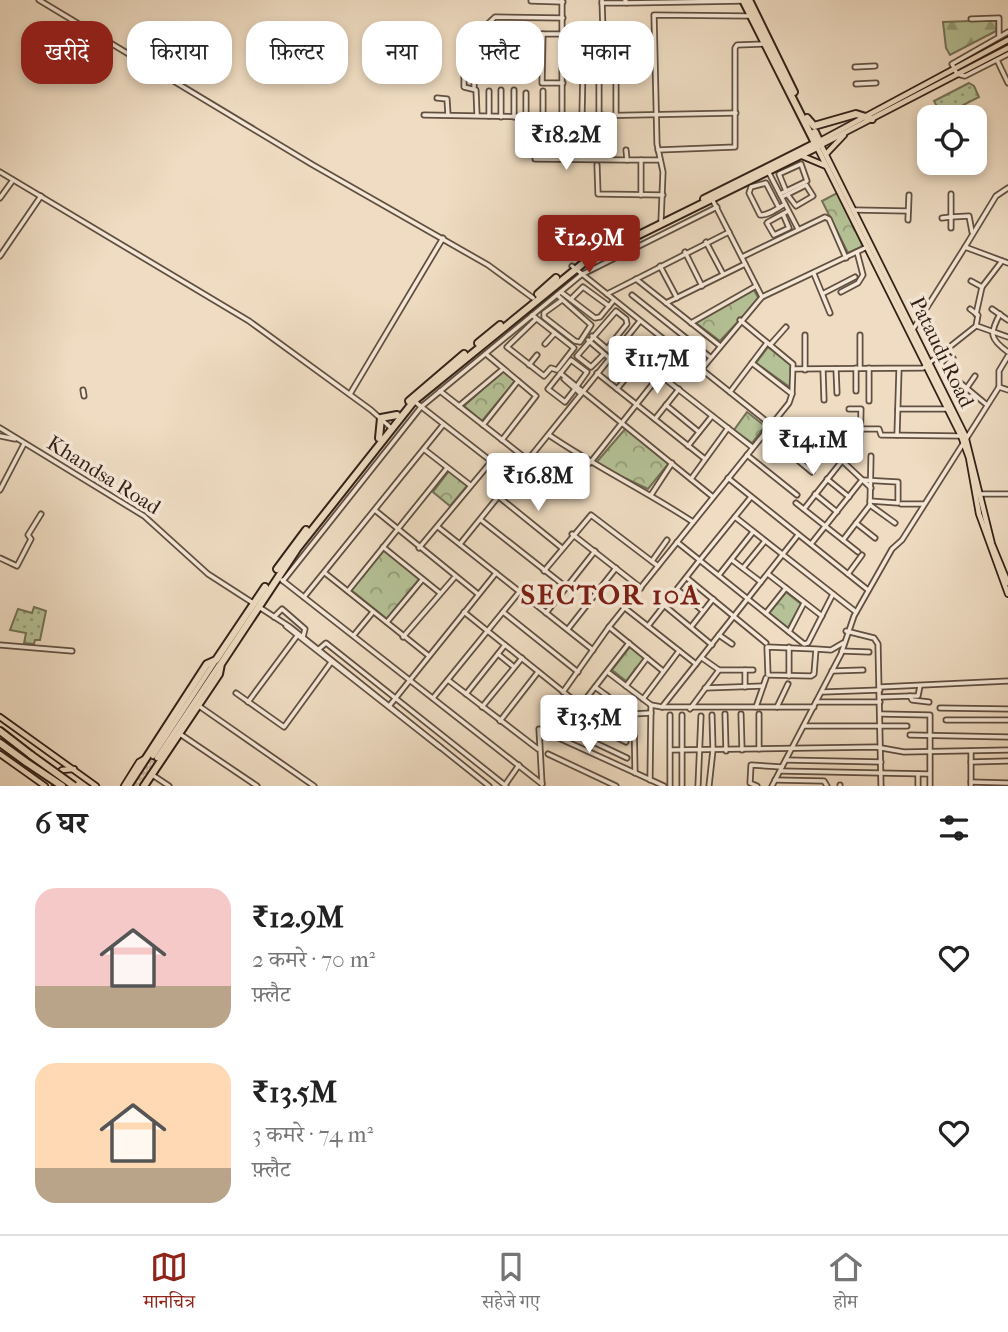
<!DOCTYPE html>
<html lang="hi">
<head>
<meta charset="utf-8">
<style>
  body { margin:0; font-family:"IM FELL French Canon","Noto Serif Devanagari",serif; background:#f6f6f6; color:#222; height:100vh; display:flex; flex-direction:column; font-size:26px; white-space:nowrap }
  * { box-sizing:border-box; margin:0 }
  p { font-size:23px; color:#767676 }
  .icon { flex:none; width:38px; height:38px; fill:none; stroke:currentColor; stroke-width:2; stroke-linecap:round; stroke-linejoin:round }
  .map { position:relative; height:786px; overflow:hidden }
  .sheet { display:flex; flex-direction:column; background:#fff; flex:1 }
  .sheet>* { flex:none }
  .banner { position:absolute; left:21px; top:21px; width:966px; height:63px; display:flex; gap:14px }
  .buttons { position:absolute; left:917px; top:105px; display:grid; gap:14px }
  .buttons a { display:grid; place-items:center; width:70px; height:70px; border-radius:14px; background:#fff; box-shadow:0 4px 10px #0003; font-size:35px }
  .price { position:absolute; translate:-50% -60px; padding:0 16px; border-radius:7px; background:#fff; color:#222; font-size:23px; line-height:46px; filter:drop-shadow(0 2px 4px #0008) }
  .price::after { content:''; position:absolute; left:50%; top:42px; width:21px; height:16px; margin-left:-10px; background:inherit; clip-path:polygon(0 0,100% 0,50% 100%) }
  .price.current { background:#8f2418; color:#fff }
  ul { padding:0; list-style:none }
  li { display:flex; align-items:center; gap:21px; height:175px; padding:0 35px }
  li span { display:grid; place-items:center; flex:none; width:196px; height:140px; border-radius:21px; color:#555 }
  li>.icon { margin-inline-start:auto }
  span .icon { width:84px; height:84px; fill:#fffc; stroke-width:1 }
  li b { font-size:30px }
  h2 { display:flex; justify-content:space-between; align-items:center; height:84px; padding:0 35px; font-size:30px }
  .tag { padding:0 24px; border-radius:21px; background:#fff; box-shadow:0 4px 10px #0003; font-size:24px; line-height:63px }
  .tag.current { background:#8f2418; color:#fff }
  .tab-bar { display:flex; justify-content:space-around; align-items:center; height:98px; border-top:2px solid #e0e0e0; background:#fff; font-size:19px; color:#767676 }
  .tab-bar a { display:grid; justify-items:center; gap:4px }
  .tab-bar .current { color:#8f2418 }
  .map>svg:first-child { display:block }
</style>
</head>
<body>
<div class="map">
<svg width="1008" height="786" viewBox="0 0 1008 786">
  <defs>
    <pattern id="grass-dots" width="8" height="8" patternUnits="userSpaceOnUse" patternTransform="scale(1.75)"><rect width="8" height="8" fill="#b5c196"/><path d="M2 2h.1M6 6h.1" fill="none" stroke="#949c79" stroke-width="1.8" stroke-linecap="round"/></pattern>
    <pattern id="forest-firs" width="22" height="20" patternUnits="userSpaceOnUse" patternTransform="scale(1.75)"><rect width="22" height="20" fill="#b5c196"/><path d="M5 1l3.5 6h-7zM16 11l3.5 6h-7z" fill="#949c79"/></pattern>
    <pattern id="park-crowns" width="20" height="18" patternUnits="userSpaceOnUse" patternTransform="scale(1.75)"><rect width="20" height="18" fill="#b5c196"/><path d="M2 6a3 3 0 1 1 6 0M12 15a3 3 0 1 1 6 0" fill="none" stroke="#949c79"/></pattern>
  </defs>
  <rect width="100%" height="100%" fill="#efdcc2"/>
  <filter id="stains"><feTurbulence type="fractalNoise" baseFrequency=".00286" numOctaves="4"/><feColorMatrix values="0 0 0 0 .2 0 0 0 0 .09 0 0 0 0 .02 0 0 0 .5 -.17"/></filter>
  <radialGradient id="worn" r=".72"><stop offset=".6" stop-color="#630" stop-opacity="0"/><stop offset="1" stop-color="#630" stop-opacity=".3"/></radialGradient>
  <g fill="url(#grass-dots)" stroke="#747157" stroke-width="2">
    <path d="M969,83l5,3 5,11 -37,19 -8,-15z"/>
    <path d="M34,607l12,4 -6,29h-5l-1,4 -10,-1 2,-10 -16,-3 8,-21 14,4z"/>
  </g>
  <path fill="url(#forest-firs)" stroke="#747157" stroke-width="2" d="M997,20l-1,11 -46,24 -4,-7 -3,-26z"/>
  <g fill="url(#park-crowns)" stroke="#747157" stroke-width="2">
    <path d="M837,193l26,53 -15,7 -26,-52z"/>
    <path d="M754,290l5,9 -39,42 -24,-18z"/>
    <path d="M768,347l23,18v23l-35,-25z"/>
    <path d="M503,371l12,10 -33,40 -18,-15z"/>
    <path d="M747,412l18,14 -13,17 -18,-13z"/>
    <path d="M626,428l43,35 -21,26 -53,-25z"/>
    <path d="M449,471l18,15 -17,20 -17,-14z"/>
    <path d="M384,550l35,29 -32,40 -36,-29z"/>
    <path d="M786,592l15,12 -13,24 -19,-15z"/>
    <path d="M630,647l14,11 -18,23 -14,-11z"/>
  </g>
  <g fill="none" stroke-linecap="round" stroke-linejoin="round">
    <g stroke="#c9b7a0" stroke-width="4.5" stroke-dasharray="4.5 2" stroke-linecap="butt">
      <path d="M135,786l18,-30"/>
      <path d="M140,786l17,-28"/>
    </g>
    <g stroke="#615042" stroke-width="7">
      <g id="minor">
        <path d="M39,0l274,165 175,100 45,33"/>
        <path d="M625,0l2,3 117,-2"/>
        <path d="M531,1l32,1"/>
        <path d="M602,3h24"/>
        <path d="M971,19l28,-1v19"/>
        <path d="M1008,32l-56,32 5,10 8,2 43,-22"/>
        <path d="M477,34l18,-17 68,1"/>
        <path d="M492,34h71"/>
        <path d="M543,34l-1,49h21"/>
        <path d="M464,52v35l12,3 1,25"/>
        <path d="M997,60l11,23"/>
        <path d="M599,66l5,-2 -2,-64"/>
        <path d="M603,66l16,-1"/>
        <path d="M616,66v48"/>
        <path d="M563,67l36,-1v49"/>
        <path d="M855,67l20,-1"/>
        <path d="M856,84l20,-1"/>
        <path d="M474,89l1,-35"/>
        <path d="M501,90v27"/>
        <path d="M514,90v27"/>
        <path d="M489,91v25"/>
        <path d="M543,91v25"/>
        <path d="M526,93v24"/>
        <path d="M437,98l10,1 1,16"/>
        <path d="M424,115l112,2 200,-4"/>
        <path d="M582,115l1,-48"/>
        <path d="M602,115v25"/>
        <path d="M562,116v-116"/>
        <path d="M658,150l77,-3v-99l2,-3 27,-1"/>
        <path d="M535,159l92,1 -1,-10"/>
        <path d="M627,160h32"/>
        <path d="M597,165l1,29 65,1"/>
        <path d="M0,172l249,149 122,89 20,18"/>
        <path d="M769,173l29,56"/>
        <path d="M780,194l27,-13 -6,-17 -22,10 7,17"/>
        <path d="M951,194v23l18,-1 3,16"/>
        <path d="M641,195v-35"/>
        <path d="M782,197l24,-12 7,11 -17,10 -9,-12"/>
        <path d="M0,198l13,-18"/>
        <path d="M712,199l50,98"/>
        <path d="M779,208l-13,-25 -15,4 -2,6 11,22c8,1 18,-7 25,-11"/>
        <path d="M855,210l53,1"/>
        <path d="M783,214l6,14 -15,7 -7,-12 1,-1 20,-11"/>
        <path d="M942,218l9,-1v11"/>
        <path d="M908,220l1,-25"/>
        <path d="M661,221l2,-49 -6,-28 -3,-129 95,1"/>
        <path d="M706,242l17,32"/>
        <path d="M965,247l31,-51 12,-8"/>
        <path d="M685,252l17,34"/>
        <path d="M0,256l41,-60"/>
        <path d="M742,257l83,-40 4,2 17,39"/>
        <path d="M572,266l198,158"/>
        <path d="M660,266l17,32"/>
        <path d="M814,274l16,39"/>
        <path d="M636,279l83,66"/>
        <path d="M971,281l11,6 20,-26"/>
        <path d="M561,292l34,26 5,-1 14,-17"/>
        <path d="M841,292l17,-9 5,-8 -6,-23"/>
        <path d="M824,293l31,-16"/>
        <path d="M607,294l122,-62"/>
        <path d="M557,295l34,30 -11,17 -5,-1 -31,-24v-4l18,-13"/>
        <path d="M632,295l78,62"/>
        <path d="M571,299l12,-12 26,19"/>
        <path d="M666,303l79,-39"/>
        <path d="M992,309l16,11"/>
        <path d="M976,314l6,-27"/>
        <path d="M1000,314c-11,20 -10,25 8,38"/>
        <path d="M532,315l42,33 -17,22 -6,-2 -7,8 -37,-29 29,-28"/>
        <path d="M740,320l53,44 -1,30"/>
        <path d="M691,323l65,-37"/>
        <path d="M977,326l31,11"/>
        <path d="M912,331l53,-84 43,16"/>
        <path d="M860,335v33"/>
        <path d="M592,336l21,18"/>
        <path d="M588,340l21,18"/>
        <path d="M545,344l10,-11"/>
        <path d="M770,345l16,-18"/>
        <path d="M486,354l50,42 -34,44"/>
        <path d="M604,354l-13,13 -14,-11 39,-45 10,8 1,5 -20,25"/>
        <path d="M953,358l-8,9 1,4 41,34"/>
        <path d="M529,365l8,-10"/>
        <path d="M793,369l130,-1 53,-42 2,-11 -8,-6"/>
        <path d="M836,369l1,24"/>
        <path d="M701,370l61,-73 105,-50"/>
        <path d="M805,370v-35"/>
        <path d="M823,370l1,30"/>
        <path d="M560,373l153,124"/>
        <path d="M597,373l108,86"/>
        <path d="M660,375l92,72"/>
        <path d="M564,379l17,15"/>
        <path d="M999,387l9,3"/>
        <path d="M575,389l-10,13 -17,-13 23,-29 16,12 -10,14"/>
        <path d="M617,389l43,-52"/>
        <path d="M966,389l9,-13"/>
        <path d="M83,390l1,6"/>
        <path d="M440,391l89,70"/>
        <path d="M856,391v-23"/>
        <path d="M730,392l37,-49"/>
        <path d="M350,394l93,-156"/>
        <path d="M414,401l100,78"/>
        <path d="M869,401v-33"/>
        <path d="M666,405l33,27"/>
        <path d="M459,406l44,-37"/>
        <path d="M849,409h12l-1,46"/>
        <path d="M898,409h50"/>
        <path d="M655,419l24,-30"/>
        <path d="M483,425l35,-44"/>
        <path d="M0,428l144,88 64,58 45,29"/>
        <path d="M861,429h18l2,6 80,1"/>
        <path d="M764,432l48,40"/>
        <path d="M549,435c47,32 97,56 144,87"/>
        <path d="M897,435l2,-66"/>
        <path d="M0,436l15,3"/>
        <path d="M688,446l24,-30"/>
        <path d="M425,450l45,35"/>
        <path d="M835,454l36,34"/>
        <path d="M747,455l50,40"/>
        <path d="M590,463l88,-111"/>
        <path d="M728,478l140,112"/>
        <path d="M691,479l37,-51"/>
        <path d="M827,479l22,18"/>
        <path d="M0,490l24,-46"/>
        <path d="M815,494l22,18"/>
        <path d="M977,494h31"/>
        <path d="M651,495l21,-32"/>
        <path d="M499,497l63,51"/>
        <path d="M796,503l62,49"/>
        <path d="M901,504h23"/>
        <path d="M870,505l25,18"/>
        <path d="M804,509l38,-48"/>
        <path d="M376,511l102,83"/>
        <path d="M735,517l121,95"/>
        <path d="M481,520l85,67"/>
        <path d="M856,523l19,15"/>
        <path d="M438,527l155,123"/>
        <path d="M572,534l69,54"/>
        <path d="M843,540l27,-35 1,-49"/>
        <path d="M677,542l127,102 4,-1 25,-49"/>
        <path d="M460,544l180,-223"/>
        <path d="M811,544l51,-64 36,2v21l-28,-2"/>
        <path d="M383,547l57,46"/>
        <path d="M419,548l71,-85"/>
        <path d="M0,558l17,8 14,-27 -3,-4 13,-21"/>
        <path d="M700,560l51,-63"/>
        <path d="M732,560l29,22"/>
        <path d="M652,561l15,-21"/>
        <path d="M743,568l22,-27"/>
        <path d="M544,571l47,-56 67,51"/>
        <path d="M325,573l104,83"/>
        <path d="M768,574l54,42"/>
        <path d="M848,574l14,-19"/>
        <path d="M719,575l34,-43"/>
        <path d="M687,578l79,65"/>
        <path d="M282,580l260,204"/>
        <path d="M283,581l138,-174 160,-132 136,-68"/>
        <path d="M678,590l25,21"/>
        <path d="M348,591l99,-123"/>
        <path d="M304,597l139,-172"/>
        <path d="M665,606l47,39"/>
        <path d="M259,607l31,20 199,159"/>
        <path d="M625,608l71,56"/>
        <path d="M464,612l117,94"/>
        <path d="M503,612l75,60"/>
        <path d="M546,613l49,-62"/>
        <path d="M766,613l20,-25"/>
        <path d="M274,617l8,-8 23,20 -2,8"/>
        <path d="M387,622l35,-42"/>
        <path d="M286,626l154,121"/>
        <path d="M648,626l51,-65"/>
        <path d="M609,627l54,44"/>
        <path d="M691,627l22,-28"/>
        <path d="M568,629l48,-61"/>
        <path d="M846,631l28,7 4,6 3,142"/>
        <path d="M789,632l15,-29"/>
        <path d="M354,635l19,-23"/>
        <path d="M719,635l13,9"/>
        <path d="M403,637l51,-59"/>
        <path d="M0,645l72,6"/>
        <path d="M319,649l7,-6 180,143"/>
        <path d="M816,649l-49,-2 1,28 43,1 3,-2 2,-25 15,1 12,-7"/>
        <path d="M842,651l27,1"/>
        <path d="M498,654l16,13"/>
        <path d="M702,658l17,12h34"/>
        <path d="M745,670v17"/>
        <path d="M832,671l31,-1"/>
        <path d="M609,673l42,32 11,2h152"/>
        <path d="M789,676v-29"/>
        <path d="M448,680l90,69"/>
        <path d="M626,686l21,-28"/>
        <path d="M595,687l37,27 19,-1"/>
        <path d="M880,687l128,-6"/>
        <path d="M705,688l58,-2"/>
        <path d="M563,692l46,-65 180,-224 3,-9 -40,-31"/>
        <path d="M823,692l57,-2"/>
        <path d="M236,693l48,34 48,-66"/>
        <path d="M466,694l39,-49"/>
        <path d="M910,696h8l2,-10"/>
        <path d="M880,697l30,-1 2,4 17,2"/>
        <path d="M433,698l87,-107"/>
        <path d="M643,699l36,-48"/>
        <path d="M248,702l49,-66"/>
        <path d="M816,702h64"/>
        <path d="M390,705l106,-132"/>
        <path d="M199,706l115,80"/>
        <path d="M482,707l40,-49"/>
        <path d="M662,707l136,-172"/>
        <path d="M756,707l10,-29"/>
        <path d="M777,707l11,-23"/>
        <path d="M940,708l68,1"/>
        <path d="M690,709l29,-39"/>
        <path d="M607,712l14,12"/>
        <path d="M634,714l1,59"/>
        <path d="M725,714l1,37"/>
        <path d="M741,714l1,36"/>
        <path d="M759,714v35"/>
        <path d="M881,714l49,1v71"/>
        <path d="M670,715v71"/>
        <path d="M573,716l53,26"/>
        <path d="M946,720h62"/>
        <path d="M500,721l38,-49"/>
        <path d="M585,723l21,-28"/>
        <path d="M804,726h103"/>
        <path d="M564,728l63,30"/>
        <path d="M595,729l19,-27"/>
        <path d="M180,734l77,52"/>
        <path d="M558,735l71,-92"/>
        <path d="M910,735l98,2"/>
        <path d="M671,750l205,-3 28,5 104,-2"/>
        <path d="M971,751v35"/>
        <path d="M548,754l68,32"/>
        <path d="M786,760l95,2"/>
        <path d="M971,762l37,-1"/>
        <path d="M781,771l148,3"/>
        <path d="M151,774l18,12"/>
        <path d="M650,780l1,-75"/>
        <path d="M775,780l49,1 3,5"/>
        <path d="M971,782l37,1"/>
        <path d="M542,784l-3,-55 125,57"/>
        <path d="M505,785l14,-20"/>
        <path d="M682,786v-71"/>
        <path d="M698,786l3,-70"/>
        <path d="M709,786l4,-36 -1,-35"/>
        <path d="M757,786l-7,-3 1,-18 31,2"/>
        <path d="M772,786l69,-132 13,-38 38,-67 10,-9 97,-153v-16l9,-15"/>
        <path d="M840,786v-1"/>
        <path d="M918,786v-12"/>
      </g>
    </g>
    <g stroke="#322118" stroke-width="8">
      <g id="major">
        <path d="M1008,48l-191,99 144,289 8,22 10,56 29,80"/>
        <path d="M818,142l190,-102"/>
        <path d="M821,145l144,290 27,109 16,39"/>
        <path d="M826,154l18,-19"/>
        <path d="M802,156l24,10"/>
        <path d="M0,717l96,69"/>
        <path d="M0,754l45,32"/>
        <path d="M153,756l63,-96"/>
        <path d="M157,758l62,-93"/>
        <path d="M55,786l-1,-7 8,-9 12,-1"/>
        <path d="M124,786l15,-24 7,-4"/>
      </g>
    </g>
    <g stroke="#322118" stroke-width="10">
      <g id="highway">
        <path d="M749,0l45,92"/>
        <path d="M807,118l7,8 42,-12 16,5"/>
        <path d="M815,132l6,13"/>
        <path d="M704,199l112,-56"/>
        <path d="M538,294l18,-16"/>
        <path d="M478,343l22,-18"/>
        <path d="M409,401l55,-47"/>
        <path d="M379,438l2,-20 16,-3"/>
        <path d="M277,569l29,-39"/>
        <path d="M0,731l31,24"/>
        <path d="M0,743l26,19"/>
        <path d="M128,786l79,-122 9,-4 49,-73"/>
        <path d="M144,786l75,-112 2,-10 76,-115 117,-148 172,-140 231,-114 -74,-147"/>
      </g>
    </g>
    <use href="#minor" stroke="#f5e8d7" stroke-width="3.5"/>
    <use href="#major" stroke="#efdcc2" stroke-width="4.5"/>
    <use href="#highway" stroke="#efdcc2" stroke-width="6"/>
    <g stroke="#322118" stroke-width="10" stroke-linecap="butt">
      <g id="highway-bridge">
        <path d="M31,755l43,31"/>
        <path d="M26,762l36,24"/>
      </g>
    </g>
    <use href="#highway-bridge" stroke="#efdcc2" stroke-width="6"/>
  </g>
  <g text-anchor="middle" dominant-baseline="central" stroke-width="7" stroke-linejoin="round" paint-order="stroke">
    <g font-size="21" fill="#322118" stroke="#f5e8d7">
      <text transform="translate(942 352) rotate(64)">Pataudi Road</text>
      <text transform="translate(104 475) rotate(32)">Khandsa Road</text>
    </g>
    <g font-size="28" font-weight="bold" letter-spacing="2" fill="#7a1f14" stroke="#f5e8d7">
      <text x="611" y="594">SECTOR 10A</text>
    </g>
  </g>
  <rect width="100%" height="100%" filter="url(#stains)"/>
  <rect width="100%" height="100%" fill="url(#worn)"/>
</svg>
<div class="buttons">
<a><svg class="icon" aria-label="locate" viewBox="0 0 24 24"><circle cx="12" cy="12" r="6"/><path d="M12 2v4M12 18v4M2 12h4M18 12h4"/></svg></a>
</div>
<b class="price" style="left:566px;top:172px">₹18.2M</b>
<b class="price current" style="left:589px;top:275px">₹12.9M</b>
<b class="price" style="left:657px;top:396px">₹11.7M</b>
<b class="price" style="left:813px;top:477px">₹14.1M</b>
<b class="price" style="left:538px;top:513px">₹16.8M</b>
<b class="price" style="left:589px;top:755px">₹13.5M</b>
<div class="banner">
<a class="tag current">खरीदें</a>
<a class="tag">किराया</a>
<a class="tag">फ़िल्टर</a>
<a class="tag">नया</a>
<a class="tag">फ़्लैट</a>
<a class="tag">मकान</a>
</div>
</div>
<section class="sheet">
<h2>6 घर<svg class="icon" aria-label="filters" viewBox="0 0 24 24"><path d="M4 7h16M4 17h16"/><circle cx="9" cy="7" r="2"/><circle cx="15" cy="17" r="2"/></svg></h2>
<ul>
<li><span style="background:linear-gradient(#f6c9c9 70%,#b9a48a 0)"><svg class="icon" aria-label="home" viewBox="0 0 24 24"><path d="M3 11l9-7 9 7M6 9v11h12V9"/></svg></span><div><b>₹12.9M</b><p>2 कमरे · 70 m²</p><p>फ़्लैट</p></div><svg class="icon" aria-label="heart" viewBox="0 0 24 24"><path d="M12 20l-8-8c-3-5 5-10 8-4 3-6 11-1 8 4z"/></svg></li>
<li><span style="background:linear-gradient(#ffd9b3 75%,#b9a48a 0)"><svg class="icon" aria-label="home" viewBox="0 0 24 24"><path d="M3 11l9-7 9 7M6 9v11h12V9"/></svg></span><div><b>₹13.5M</b><p>3 कमरे · 74 m²</p><p>फ़्लैट</p></div><svg class="icon" aria-label="heart" viewBox="0 0 24 24"><path d="M12 20l-8-8c-3-5 5-10 8-4 3-6 11-1 8 4z"/></svg></li>
</ul>
</section>
<nav class="tab-bar">
<a class="current"><svg class="icon" aria-label="map" viewBox="0 0 24 24"><path d="M3 6l6-2 6 2 6-2v14l-6 2-6-2-6 2zM9 4v14M15 6v14"/></svg>मानचित्र</a>
<a><svg class="icon" aria-label="saved" viewBox="0 0 24 24"><path d="M7 4h10v16l-5-4-5 4z"/></svg>सहेजे गए</a>
<a><svg class="icon" aria-label="home" viewBox="0 0 24 24"><path d="M3 11l9-7 9 7M6 9v11h12V9"/></svg>होम</a>
</nav>
</body>
</html>
